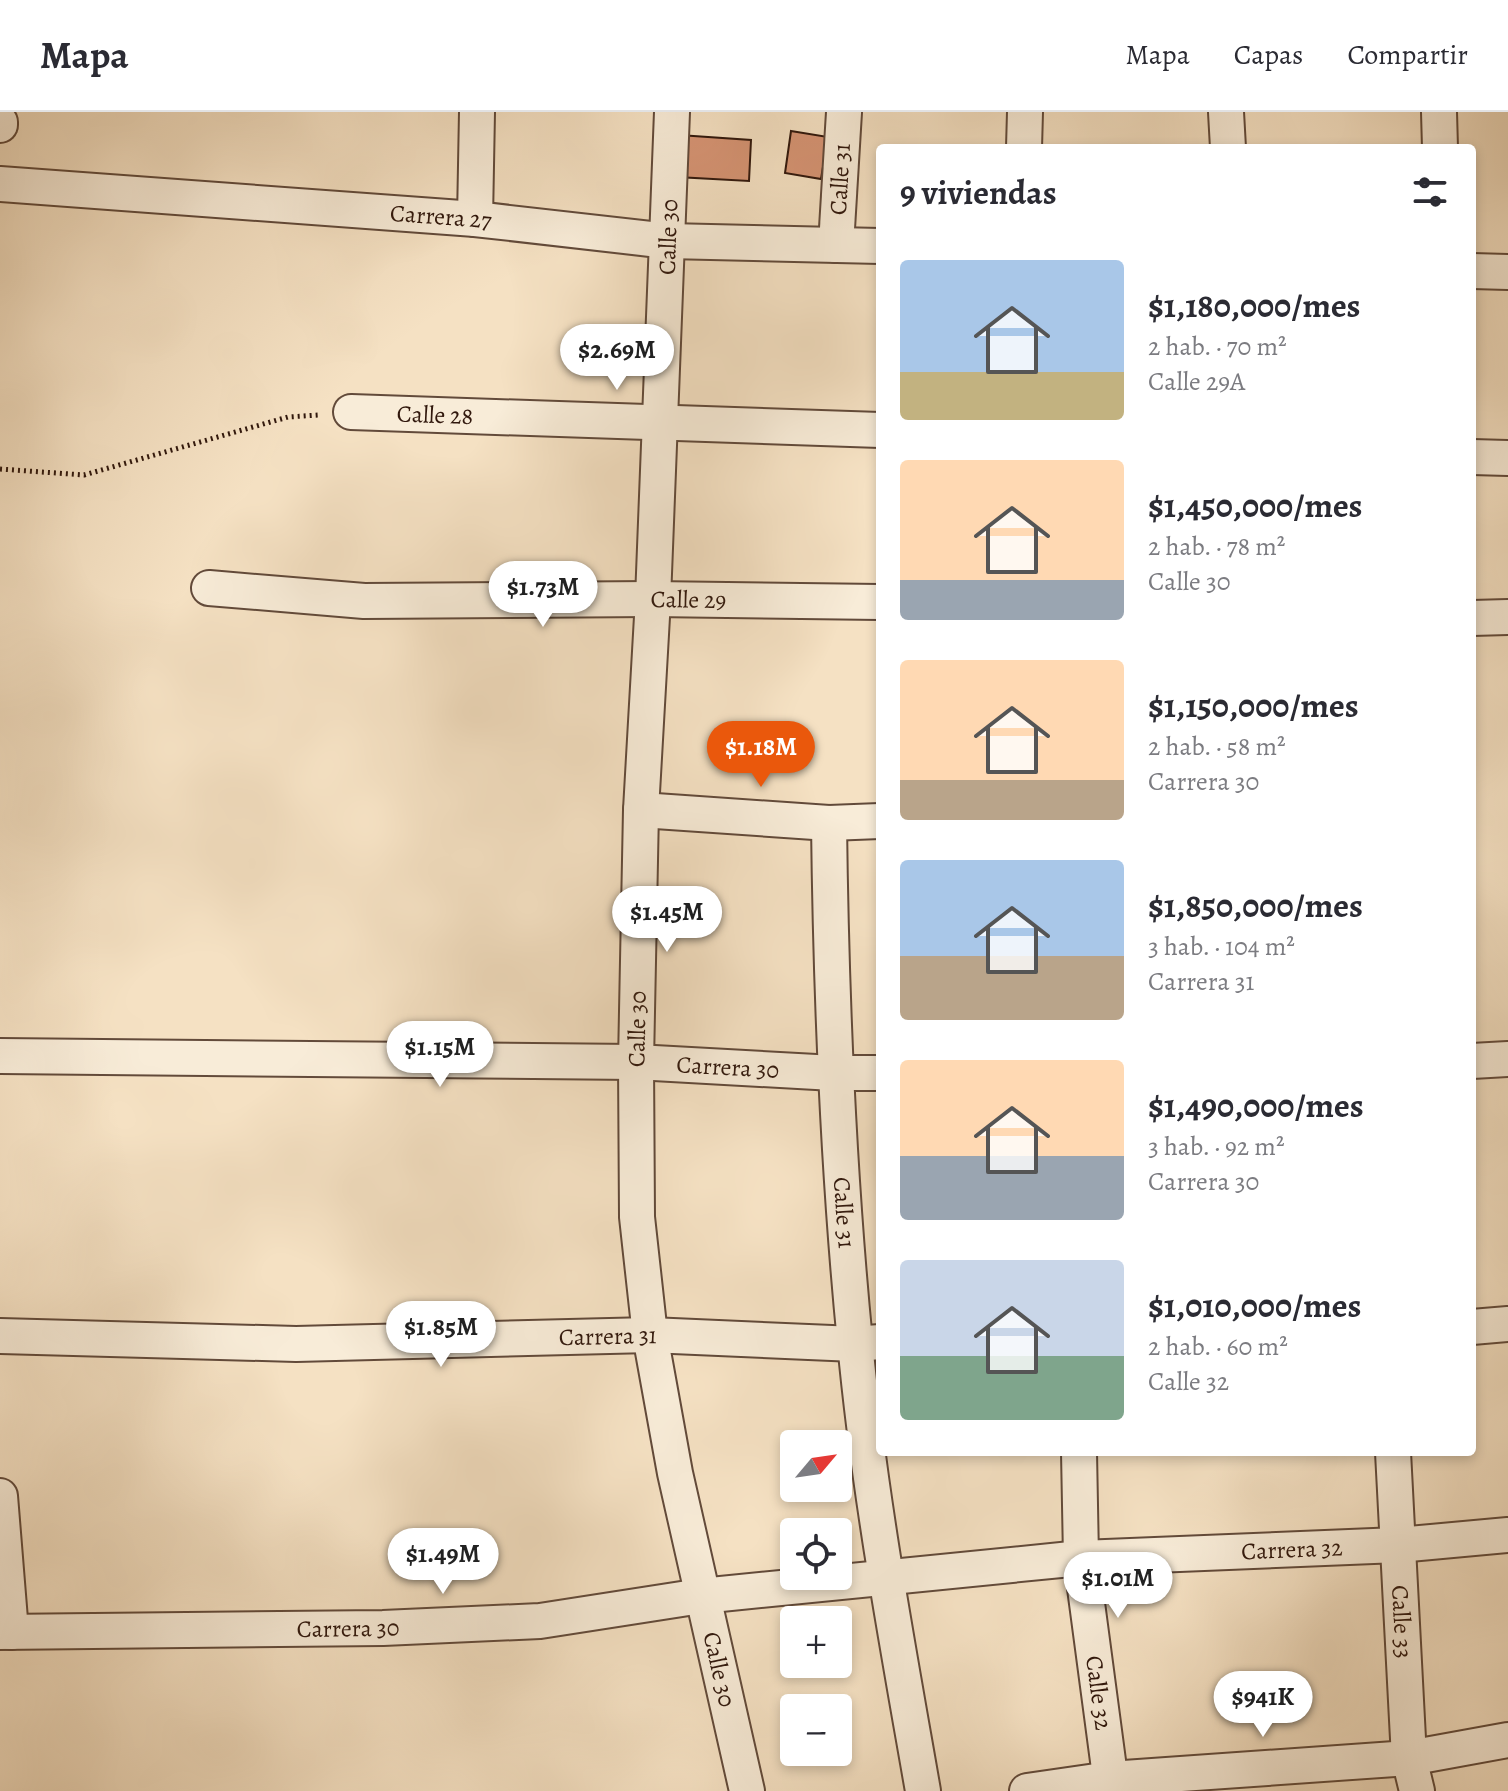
<!DOCTYPE html>
<html lang="es">
<head>
<meta charset="utf-8">
<style>
  body { margin:0; font-family:Alegreya,serif; background:#f2f2f3; color:#2b2b33; height:100vh; display:flex; flex-direction:column; font-size:30px; white-space:nowrap }
  * { box-sizing:border-box; margin:0 }
  p { font-size:26px; color:#7c7c81 }
  .icon { flex:none; width:44px; height:44px; fill:none; stroke:currentColor; stroke-width:2; stroke-linecap:round; stroke-linejoin:round }
  .map { position:relative; flex:1; overflow:hidden }
  .side { position:absolute; left:876px; top:32px; width:600px; height:1312px; display:flex; flex-direction:column; background:#fff; border-radius:8px; box-shadow:0 4px 12px #0003 }
  .side>* { flex:none }
  .needle { width:52px; rotate:61deg }
  .tools { position:absolute; left:780px; top:1318px; display:grid; gap:16px }
  .tools a { display:grid; place-items:center; width:72px; height:72px; border-radius:8px; background:#fff; box-shadow:0 4px 12px #0003; font-size:40px }
  .price { position:absolute; translate:-50% -68px; padding:0 18px; border-radius:28px; background:#fff; color:#222; font-size:26px; line-height:52px; filter:drop-shadow(0 2px 4px #0008) }
  .price::after { content:''; position:absolute; left:50%; top:48px; width:24px; height:18px; margin-left:-12px; background:inherit; clip-path:polygon(0 0,100% 0,50% 100%) }
  .price.on { background:#ea580c; color:#fff }
  ul { padding:0; list-style:none }
  li { display:flex; align-items:center; gap:24px; height:200px; padding:0 24px }
  li span { display:grid; place-items:center; flex:none; width:224px; height:160px; border-radius:8px; color:#555 }
  li>.icon { margin-inline-start:auto }
  span .icon { width:96px; height:96px; fill:#fffc; stroke-width:1 }
  li b { font-size:34px }
  h2 { display:flex; justify-content:space-between; align-items:center; height:96px; padding:0 24px; font-size:34px }
  header { display:flex; align-items:center; gap:48px; box-sizing:border-box; height:112px; padding:0 40px; background:#fff; border-bottom:2px solid #e1e1e2 }
  header strong { font-size:38px }
  nav { display:flex; gap:44px; margin-inline-start:auto; font-size:28px }
  .map>svg:first-child { display:block }
</style>
</head>
<body>
<header>
<strong>Mapa</strong>
<nav><a>Mapa</a><a>Capas</a><a>Compartir</a></nav>
</header>
<div class="map">
<svg width="1508" height="1679" viewBox="0 0 1508 1679">
  <rect width="100%" height="100%" fill="#f5e1c3"/>
  <filter id="stains"><feTurbulence type="fractalNoise" baseFrequency=".0025" numOctaves="4"/><feColorMatrix values="0 0 0 0 .2 0 0 0 0 .09 0 0 0 0 .02 0 0 0 .5 -.17"/></filter>
  <radialGradient id="worn" r=".72"><stop offset=".6" stop-color="#630" stop-opacity="0"/><stop offset="1" stop-color="#630" stop-opacity=".3"/></radialGradient>
  <g fill="#d69474" stroke="#31180d" stroke-width="2">
    <path d="M791,19l37,6 -7,42 -36,-6z"/>
    <path d="M679,23l72,5 -2,41 -72,-4z"/>
  </g>
  <g fill="none" stroke-linecap="round" stroke-linejoin="round">
    <g stroke="#624a3a" stroke-width="38">
      <g id="street">
        <path id="s1" d="M672,0l-19,487 -12,211 -5,252 1,155 13,118 25,138 72,318"/>
        <path d="M1226,0l2,36"/>
        <path d="M1439,0l1,36"/>
        <path d="M0,10v3"/>
        <path d="M1024,36l1,-36"/>
        <path id="s2" d="M0,72l475,35 193,22 212,5"/>
        <path d="M475,107l2,-107"/>
        <path id="s3" d="M836,133l8,-133"/>
        <path d="M1472,159l36,1"/>
        <path id="s4" d="M351,300l529,18"/>
        <path d="M1472,345l36,1"/>
        <path id="s5" d="M209,476l155,13 289,-2 227,3"/>
        <path d="M1472,506l36,-1"/>
        <path d="M641,698l188,13 51,-2"/>
        <path id="s6" d="M829,711c2,173 9,346 26,519 14,151 42,300 68,449"/>
        <path id="s7" d="M0,944l636,6 198,11h46"/>
        <path d="M1472,949l36,-2"/>
        <path d="M1472,1215l36,-3"/>
        <path id="s8" d="M0,1224l296,8 354,-9 205,9 25,-2"/>
        <path id="s9" d="M1079,1340l2,106 31,233"/>
        <path id="s10" d="M1393,1340l16,306 8,33"/>
        <path d="M0,1384l11,136"/>
        <path id="s11" d="M0,1520l383,-4 157,-7 161,-25 380,-38 317,-13 110,-10"/>
        <path d="M1027,1679l83,-12 299,-21 99,-18"/>
      </g>
    </g>
    <path stroke="#31180d" stroke-width="5" stroke-dasharray="2 4" stroke-linecap="butt" d="M0,357l84,6 204,-58 31,-2"/>
    <use href="#street" stroke="#f8ecd8" stroke-width="34"/>
  </g>
  <g text-anchor="middle" dominant-baseline="central" stroke-width="6" stroke-linejoin="round" paint-order="stroke">
    <g font-size="24" fill="#31180d" stroke="#f8ecd8">
      <text stroke="none"><textPath href="#s3" startOffset="66">Calle 31</textPath></text>
      <text stroke="none"><textPath href="#s2" startOffset="442">Carrera 27</textPath></text>
      <text transform="translate(668 125) rotate(-88)">Calle 30</text>
      <text stroke="none"><textPath href="#s4" startOffset="84">Calle 28</textPath></text>
      <text stroke="none"><textPath href="#s5" startOffset="480">Calle 29</textPath></text>
      <text transform="translate(637 917) rotate(-89)">Calle 30</text>
      <text stroke="none"><textPath href="#s7" startOffset="728">Carrera 30</textPath></text>
      <text stroke="none"><textPath href="#s6" startOffset="390">Calle 31</textPath></text>
      <text stroke="none"><textPath href="#s8" startOffset="608">Carrera 31</textPath></text>
      <text stroke="none"><textPath href="#s11" startOffset="1296">Carrera 32</textPath></text>
      <text stroke="none"><textPath href="#s10" startOffset="170">Calle 33</textPath></text>
      <text stroke="none"><textPath href="#s11" startOffset="348">Carrera 30</textPath></text>
      <text stroke="none"><textPath href="#s1" startOffset="1566">Calle 30</textPath></text>
      <text stroke="none"><textPath href="#s9" startOffset="242">Calle 32</textPath></text>
    </g>
  </g>
  <rect width="100%" height="100%" filter="url(#stains)"/>
  <rect width="100%" height="100%" fill="url(#worn)"/>
</svg>
<div class="tools">
<a><svg class="needle" viewBox="-14 -14 28 28"><path d="M0-13l5 13h-10z" fill="#e53935"/><path d="M0 13l5-13h-10z" fill="#7c7c81"/></svg></a>
<a><svg class="icon" aria-label="locate" viewBox="0 0 24 24"><circle cx="12" cy="12" r="6"/><path d="M12 2v4M12 18v4M2 12h4M18 12h4"/></svg></a>
<a>+</a>
<a>−</a>
</div>
<b class="price" style="left:617px;top:280px">$2.69M</b>
<b class="price" style="left:543px;top:517px">$1.73M</b>
<b class="price on" style="left:761px;top:677px">$1.18M</b>
<b class="price" style="left:667px;top:842px">$1.45M</b>
<b class="price" style="left:440px;top:977px">$1.15M</b>
<b class="price" style="left:441px;top:1257px">$1.85M</b>
<b class="price" style="left:443px;top:1484px">$1.49M</b>
<b class="price" style="left:1118px;top:1508px">$1.01M</b>
<b class="price" style="left:1263px;top:1627px">$941K</b>
<section class="side">
<h2>9 viviendas<svg class="icon" aria-label="filters" viewBox="0 0 24 24"><path d="M4 7h16M4 17h16"/><circle cx="9" cy="7" r="2"/><circle cx="15" cy="17" r="2"/></svg></h2>
<ul>
<li><span style="background:linear-gradient(#a9c7e8 70%,#c2b280 0)"><svg class="icon" aria-label="home" viewBox="0 0 24 24"><path d="M3 11l9-7 9 7M6 9v11h12V9"/></svg></span><div><b>$1,180,000/mes</b><p>2 hab. · 70 m²</p><p>Calle 29A</p></div></li>
<li><span style="background:linear-gradient(#ffd9b3 75%,#9aa5b1 0)"><svg class="icon" aria-label="home" viewBox="0 0 24 24"><path d="M3 11l9-7 9 7M6 9v11h12V9"/></svg></span><div><b>$1,450,000/mes</b><p>2 hab. · 78 m²</p><p>Calle 30</p></div></li>
<li><span style="background:linear-gradient(#ffd9b3 75%,#b9a48a 0)"><svg class="icon" aria-label="home" viewBox="0 0 24 24"><path d="M3 11l9-7 9 7M6 9v11h12V9"/></svg></span><div><b>$1,150,000/mes</b><p>2 hab. · 58 m²</p><p>Carrera 30</p></div></li>
<li><span style="background:linear-gradient(#a9c7e8 60%,#b9a48a 0)"><svg class="icon" aria-label="home" viewBox="0 0 24 24"><path d="M3 11l9-7 9 7M6 9v11h12V9"/></svg></span><div><b>$1,850,000/mes</b><p>3 hab. · 104 m²</p><p>Carrera 31</p></div></li>
<li><span style="background:linear-gradient(#ffd9b3 60%,#9aa5b1 0)"><svg class="icon" aria-label="home" viewBox="0 0 24 24"><path d="M3 11l9-7 9 7M6 9v11h12V9"/></svg></span><div><b>$1,490,000/mes</b><p>3 hab. · 92 m²</p><p>Carrera 30</p></div></li>
<li><span style="background:linear-gradient(#c9d6e8 60%,#7fa58c 0)"><svg class="icon" aria-label="home" viewBox="0 0 24 24"><path d="M3 11l9-7 9 7M6 9v11h12V9"/></svg></span><div><b>$1,010,000/mes</b><p>2 hab. · 60 m²</p><p>Calle 32</p></div></li>
</ul>
</section>
</div>
</body>
</html>
